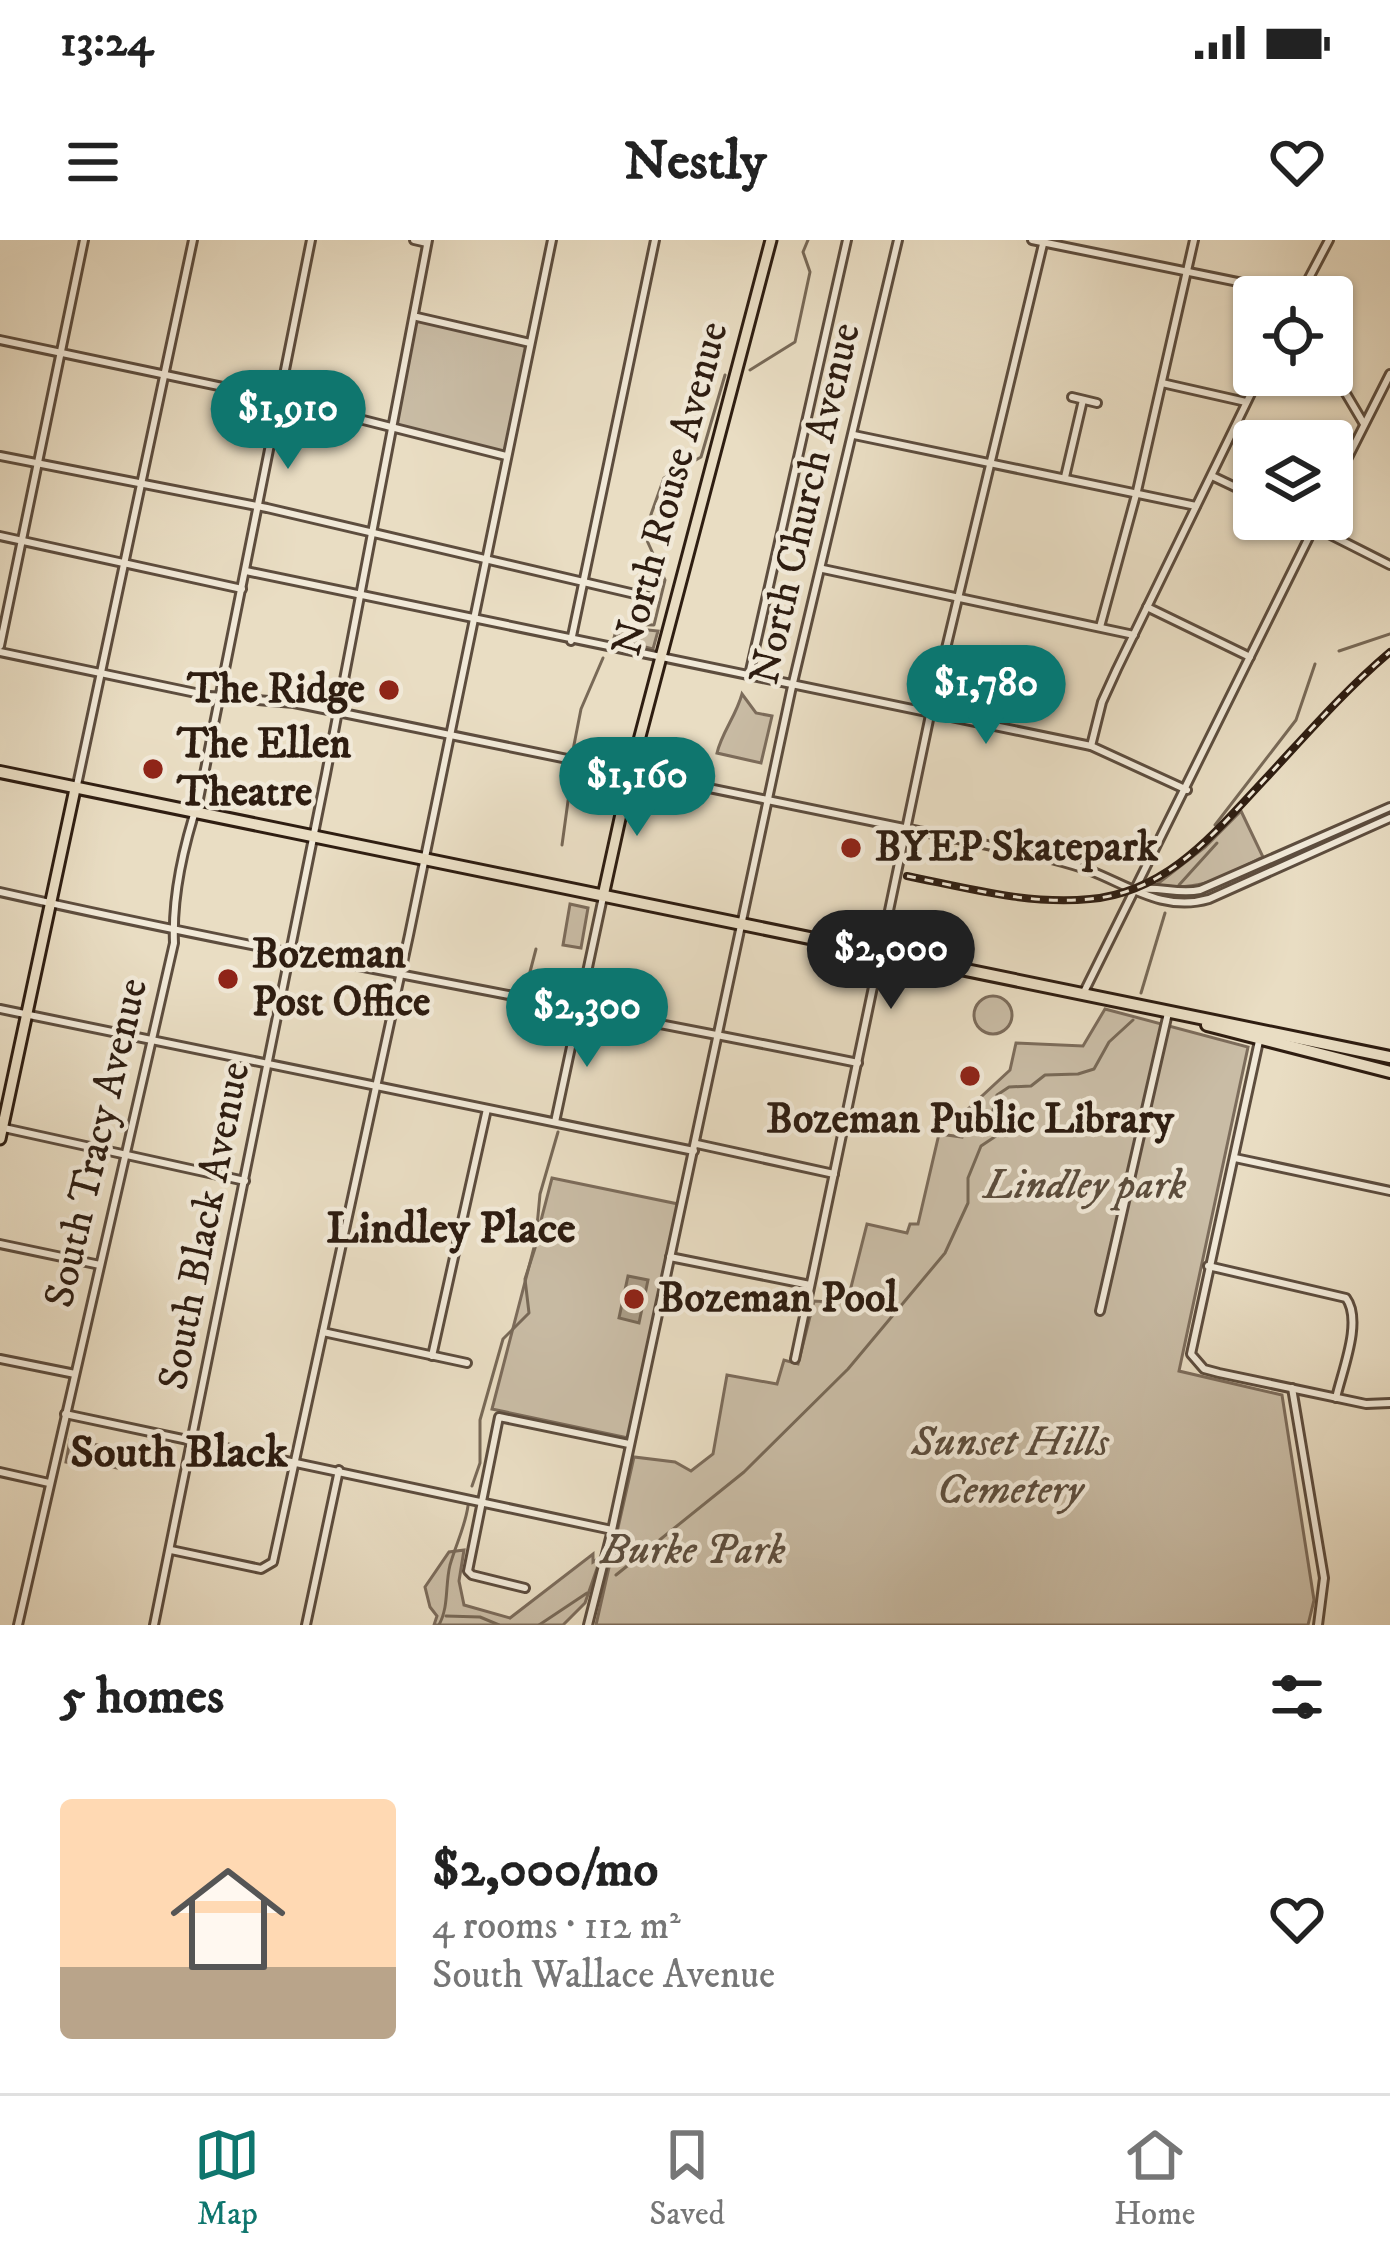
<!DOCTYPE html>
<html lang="en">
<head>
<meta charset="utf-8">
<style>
  body { margin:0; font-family:"IM FELL DW Pica",serif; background:#f2f2f2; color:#222; height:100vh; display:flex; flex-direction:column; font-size:45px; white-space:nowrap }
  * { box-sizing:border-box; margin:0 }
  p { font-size:39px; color:#767676 }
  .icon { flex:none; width:66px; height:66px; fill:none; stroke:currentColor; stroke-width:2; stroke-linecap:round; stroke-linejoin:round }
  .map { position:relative; height:1385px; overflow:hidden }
  .side { display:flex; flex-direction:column; background:#fff; flex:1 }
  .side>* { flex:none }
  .controls { position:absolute; left:1233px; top:36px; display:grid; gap:24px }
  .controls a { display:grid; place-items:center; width:120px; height:120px; border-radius:12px; background:#fff; box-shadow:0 3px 9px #0004; font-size:60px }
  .price { position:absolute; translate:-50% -102px; padding:0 27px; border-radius:42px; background:#0f766e; color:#fff; font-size:39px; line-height:78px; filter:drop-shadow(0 3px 6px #0008) }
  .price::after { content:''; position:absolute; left:50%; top:72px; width:36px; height:27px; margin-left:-18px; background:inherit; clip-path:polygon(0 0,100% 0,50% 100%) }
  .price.current { background:#222; color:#fff }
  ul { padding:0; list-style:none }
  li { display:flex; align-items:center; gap:36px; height:300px; padding:0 60px }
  li span { display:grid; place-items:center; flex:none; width:336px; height:240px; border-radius:12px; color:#555 }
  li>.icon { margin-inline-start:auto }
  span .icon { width:144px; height:144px; fill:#fffc; stroke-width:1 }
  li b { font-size:51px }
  h2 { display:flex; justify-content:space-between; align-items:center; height:144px; padding:0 60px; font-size:51px }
  .status { display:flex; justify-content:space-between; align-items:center; height:84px; padding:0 60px; background:#fff; direction:ltr }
  .status svg { height:33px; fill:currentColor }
  header { display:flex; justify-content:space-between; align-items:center; height:156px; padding:0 60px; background:#fff; font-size:54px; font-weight:800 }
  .dock { display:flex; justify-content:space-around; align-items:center; height:168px; border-top:3px solid #e0e0e0; background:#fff; font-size:33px; color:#767676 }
  .dock a { display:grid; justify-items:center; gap:6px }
  .dock .current { color:#0f766e }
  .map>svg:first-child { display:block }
</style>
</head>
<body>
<div class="status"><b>13:24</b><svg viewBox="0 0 49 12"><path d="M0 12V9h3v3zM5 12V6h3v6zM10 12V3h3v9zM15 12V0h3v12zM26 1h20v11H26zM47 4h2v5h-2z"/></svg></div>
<header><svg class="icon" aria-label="menu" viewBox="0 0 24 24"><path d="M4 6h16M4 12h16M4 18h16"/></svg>Nestly<svg class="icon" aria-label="heart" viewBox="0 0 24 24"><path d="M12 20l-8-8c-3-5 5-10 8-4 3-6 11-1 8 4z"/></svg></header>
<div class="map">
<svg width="1390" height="1385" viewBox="0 0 1390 1385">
  <rect width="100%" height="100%" fill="#e9ddc3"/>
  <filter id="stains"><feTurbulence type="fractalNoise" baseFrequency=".00167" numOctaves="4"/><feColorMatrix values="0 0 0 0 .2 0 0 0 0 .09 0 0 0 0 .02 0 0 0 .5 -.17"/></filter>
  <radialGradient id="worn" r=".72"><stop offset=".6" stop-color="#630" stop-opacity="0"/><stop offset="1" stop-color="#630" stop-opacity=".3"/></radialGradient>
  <g fill="#c9bca5" stroke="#7c6c5b" stroke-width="3">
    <path d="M415,77l115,26 -24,113 -112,-28z"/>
    <path d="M620,387l38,4 -5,18 -36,-9z"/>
    <path d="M742,454l14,19 16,3 -11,47 -44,-10c5,-21 19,-37 25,-59z"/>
    <path d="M1241,571l22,46c-42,20 -59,35 -107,28l49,-38z"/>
    <path d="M570,664l18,4 -7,40 -18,-3z"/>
    <circle cx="993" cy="775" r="19"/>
    <path d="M1105,769l143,38 -69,324 103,24 32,205 -6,25h-712l38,-168 41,5 16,9 22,-17 14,-79 50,9 7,-24 14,4 16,-63 33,2 20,-79 40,9 3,-9h8l21,-90 23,3 6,-28 42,-39 6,-27 67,3z"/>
    <path d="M552,938l126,26 -50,234 -136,-29z"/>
    <path d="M70,1200l50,9 -3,19 -23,-5 -4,-5 -2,8 -22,-4z"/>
    <path d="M464,1310l-5,31 5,24 46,13 83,-64v8l8,-5 -16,46 -22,22h-129l3,-9 -7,-9 -5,-20 24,-35z"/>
  </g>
  <path fill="#a99c86" stroke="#786957" stroke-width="3" d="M628,1036l20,4 -9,43 -20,-5z"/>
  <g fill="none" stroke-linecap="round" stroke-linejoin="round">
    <g stroke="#786957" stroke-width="3">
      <path d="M750,130l45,-28 15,-70 -7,-20 5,-12"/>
      <path d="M614,398l4,-14 36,1 11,-45 -21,-46 20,-56 37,-21 24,-82"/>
      <path d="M1339,411l51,-17"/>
      <path d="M573,510l8,-41 22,-51"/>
      <path d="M1215,585l81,-105 19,-56"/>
      <path d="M562,605l10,-73"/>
      <path d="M1179,645l38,-42"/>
      <path d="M525,751l11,-42"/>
      <path d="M1141,753l24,-80"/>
      <path d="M472,1246l8,-23v-43l23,-81 26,-26 -4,-34 10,-31 5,-54 18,-62"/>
      <path d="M616,1335l128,-103 104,-103 97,-116 23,-50v-25l13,-32 15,-10 -6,-15 7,-26 12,-8 22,-1 14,-11 33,-1 16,-5 15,-27 24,-22"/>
      <path d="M446,1376l34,1 19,8"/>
      <path d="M439,1385c10,-18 6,-40 11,-60 6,-21 15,-38 18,-59"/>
      <path d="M539,1385l48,-32"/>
    </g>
    <g stroke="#5d4d3e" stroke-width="12">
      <g id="minor">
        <path d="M414,0l13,3"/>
        <path d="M1032,0l250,51 8,6"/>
        <path d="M1299,57l30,-57"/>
        <path d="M417,77l113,26"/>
        <path d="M0,100l280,59 226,57"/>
        <path d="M1332,130l32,54"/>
        <path d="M1162,143l84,19"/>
        <path d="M1072,157l25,6"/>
        <path d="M854,195l342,71"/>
        <path d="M0,216l267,52 385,90"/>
        <path d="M1212,236l42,20"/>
        <path d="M1065,237l18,-77"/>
        <path d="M1332,249l58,-115"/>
        <path d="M1299,279l91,46"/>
        <path d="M0,296l242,53"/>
        <path d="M823,329l311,66"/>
        <path d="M246,331l845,175 96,44"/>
        <path d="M1147,367l103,50"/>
        <path d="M1100,387l37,-136 57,-251"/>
        <path d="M571,401l84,-401"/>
        <path d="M0,406l84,-406"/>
        <path d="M0,412l210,44 84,7 742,152c18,5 37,9 55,16 40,16 74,41 118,28l181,-81"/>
        <path d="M749,435l98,-435"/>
        <path d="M1091,506l11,-44 15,-33 143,-294"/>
        <path d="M77,545l116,-545"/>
        <path d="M1134,650c23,-5 43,5 66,0l190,-83"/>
        <path d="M0,652c285,64 572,113 858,171"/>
        <path d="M1083,754l235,-475"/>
        <path d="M0,769l694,142"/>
        <path d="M1259,801l-68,313 13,15 15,4 147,31 24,-1"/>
        <path d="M555,882l48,-225"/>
        <path d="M4,888l241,53"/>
        <path d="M697,904l137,30"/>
        <path d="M1235,918l155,33"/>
        <path d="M0,1004l100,21"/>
        <path d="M670,1017l140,28"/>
        <path d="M1208,1026l138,32c17,23 -4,73 -10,100"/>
        <path d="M1100,1071l68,-298"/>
        <path d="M323,1092l144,31"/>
        <path d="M432,1116l55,-247"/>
        <path d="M0,1119l75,15"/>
        <path d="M795,1119l135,-644 114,-475"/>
        <path d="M1292,1148l32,190 -6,47"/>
        <path d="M65,1174l547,116"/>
        <path d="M0,1232l49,11"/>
        <path d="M171,1310l90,19 12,-7 136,-627 143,-695"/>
        <path d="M525,1348l-53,-13 -4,-4 31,-154 130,27"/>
        <path d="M18,1385l156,-682c-2,-48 10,-99 25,-144l112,-559"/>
        <path d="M154,1385l172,-851 102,-534"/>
        <path d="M306,1385l33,-155"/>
        <path d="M588,1385l24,-95 179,-839 107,-451"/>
      </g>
    </g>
    <g stroke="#2e1d11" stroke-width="15">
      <g id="major">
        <path d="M603,656l25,-114 143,-542"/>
        <path d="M0,899l75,-350"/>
      </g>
    </g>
    <g stroke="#2e1d11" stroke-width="16">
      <g id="highway">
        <path d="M0,532l1390,285"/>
        <path d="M1207,785l183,47"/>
      </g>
    </g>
    <use href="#minor" stroke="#f1e9d8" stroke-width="6"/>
    <use href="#major" stroke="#e9ddc3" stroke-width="9"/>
    <use href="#highway" stroke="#e9ddc3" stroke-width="10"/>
    <g stroke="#2e1d11" stroke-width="8">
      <path id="rail" d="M907,636c60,12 121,29 183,23 79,-7 126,-68 177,-122 40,-43 78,-87 123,-125"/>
    </g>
    <use href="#rail" stroke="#f1e9d8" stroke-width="3" stroke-dasharray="9" stroke-linecap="butt"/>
  </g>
  <g fill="#8f2418" stroke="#f1e9d8" stroke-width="4.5">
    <circle cx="389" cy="450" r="12"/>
    <circle cx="153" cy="529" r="12"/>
    <circle cx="851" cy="608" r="12"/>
    <circle cx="228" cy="739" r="12"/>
    <circle cx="970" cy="836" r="12"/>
    <circle cx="634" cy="1059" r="12"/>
  </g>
  <g text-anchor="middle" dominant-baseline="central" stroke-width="9" stroke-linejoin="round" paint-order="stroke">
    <g font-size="42" fill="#2e1d11" stroke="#f1e9d8">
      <text transform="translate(671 249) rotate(-75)">North Rouse Avenue</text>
      <text transform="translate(806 264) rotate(-77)">North Church Avenue</text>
      <text transform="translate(97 903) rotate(-77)">South Tracy Avenue</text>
      <text transform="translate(205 986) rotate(-79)">South Black Avenue</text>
    </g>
    <g font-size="42" font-weight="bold" fill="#2e1d11" stroke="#f1e9d8" text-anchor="start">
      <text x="365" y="450" text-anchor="end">The Ridge</text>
      <text x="177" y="505">The Ellen<tspan x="177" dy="48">Theatre</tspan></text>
      <text x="875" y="608">BYEP Skatepark</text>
      <text x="252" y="715">Bozeman<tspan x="252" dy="48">Post Office</tspan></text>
      <text x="970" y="880" text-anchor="middle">Bozeman Public Library</text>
      <text x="658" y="1059">Bozeman Pool</text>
    </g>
    <g font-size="42" font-style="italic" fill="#5c4d3d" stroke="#f1e9d8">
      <text x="1085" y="946">Lindley park</text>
      <text x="1010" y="1203">Sunset Hills<tspan x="1010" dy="48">Cemetery</tspan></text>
      <text x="693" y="1311">Burke Park</text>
    </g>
    <g font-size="45" font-weight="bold" fill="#2e1d11" stroke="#f1e9d8">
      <text x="451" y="989">Lindley Place</text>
      <text x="179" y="1213">South Black</text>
    </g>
  </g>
  <rect width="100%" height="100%" filter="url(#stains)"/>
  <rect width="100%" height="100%" fill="url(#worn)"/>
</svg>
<div class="controls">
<a><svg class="icon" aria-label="locate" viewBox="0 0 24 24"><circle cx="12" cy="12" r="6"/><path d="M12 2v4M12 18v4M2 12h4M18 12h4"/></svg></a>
<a><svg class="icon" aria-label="layers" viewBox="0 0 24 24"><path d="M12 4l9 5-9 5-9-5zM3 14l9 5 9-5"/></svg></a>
</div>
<b class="price" style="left:288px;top:232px">$1,910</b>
<b class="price" style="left:986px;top:507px">$1,780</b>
<b class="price" style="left:637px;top:599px">$1,160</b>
<b class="price current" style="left:891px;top:772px">$2,000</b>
<b class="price" style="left:587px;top:830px">$2,300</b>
</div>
<section class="side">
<h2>5 homes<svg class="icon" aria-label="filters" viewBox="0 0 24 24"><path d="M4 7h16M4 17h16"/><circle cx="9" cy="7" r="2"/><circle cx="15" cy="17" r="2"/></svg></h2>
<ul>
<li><span style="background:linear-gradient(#ffd9b3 70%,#b9a48a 0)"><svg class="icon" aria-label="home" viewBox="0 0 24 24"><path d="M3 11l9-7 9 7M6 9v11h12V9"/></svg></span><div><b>$2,000/mo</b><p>4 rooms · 112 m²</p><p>South Wallace Avenue</p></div><svg class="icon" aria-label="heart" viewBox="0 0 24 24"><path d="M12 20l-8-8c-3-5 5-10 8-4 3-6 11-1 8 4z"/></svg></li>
</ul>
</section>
<nav class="dock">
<a class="current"><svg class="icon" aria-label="map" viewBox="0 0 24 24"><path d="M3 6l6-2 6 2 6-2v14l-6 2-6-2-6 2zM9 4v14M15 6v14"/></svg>Map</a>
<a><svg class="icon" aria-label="saved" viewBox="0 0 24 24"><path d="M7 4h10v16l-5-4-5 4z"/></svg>Saved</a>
<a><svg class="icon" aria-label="home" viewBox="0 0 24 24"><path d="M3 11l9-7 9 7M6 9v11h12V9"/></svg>Home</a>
</nav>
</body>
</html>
